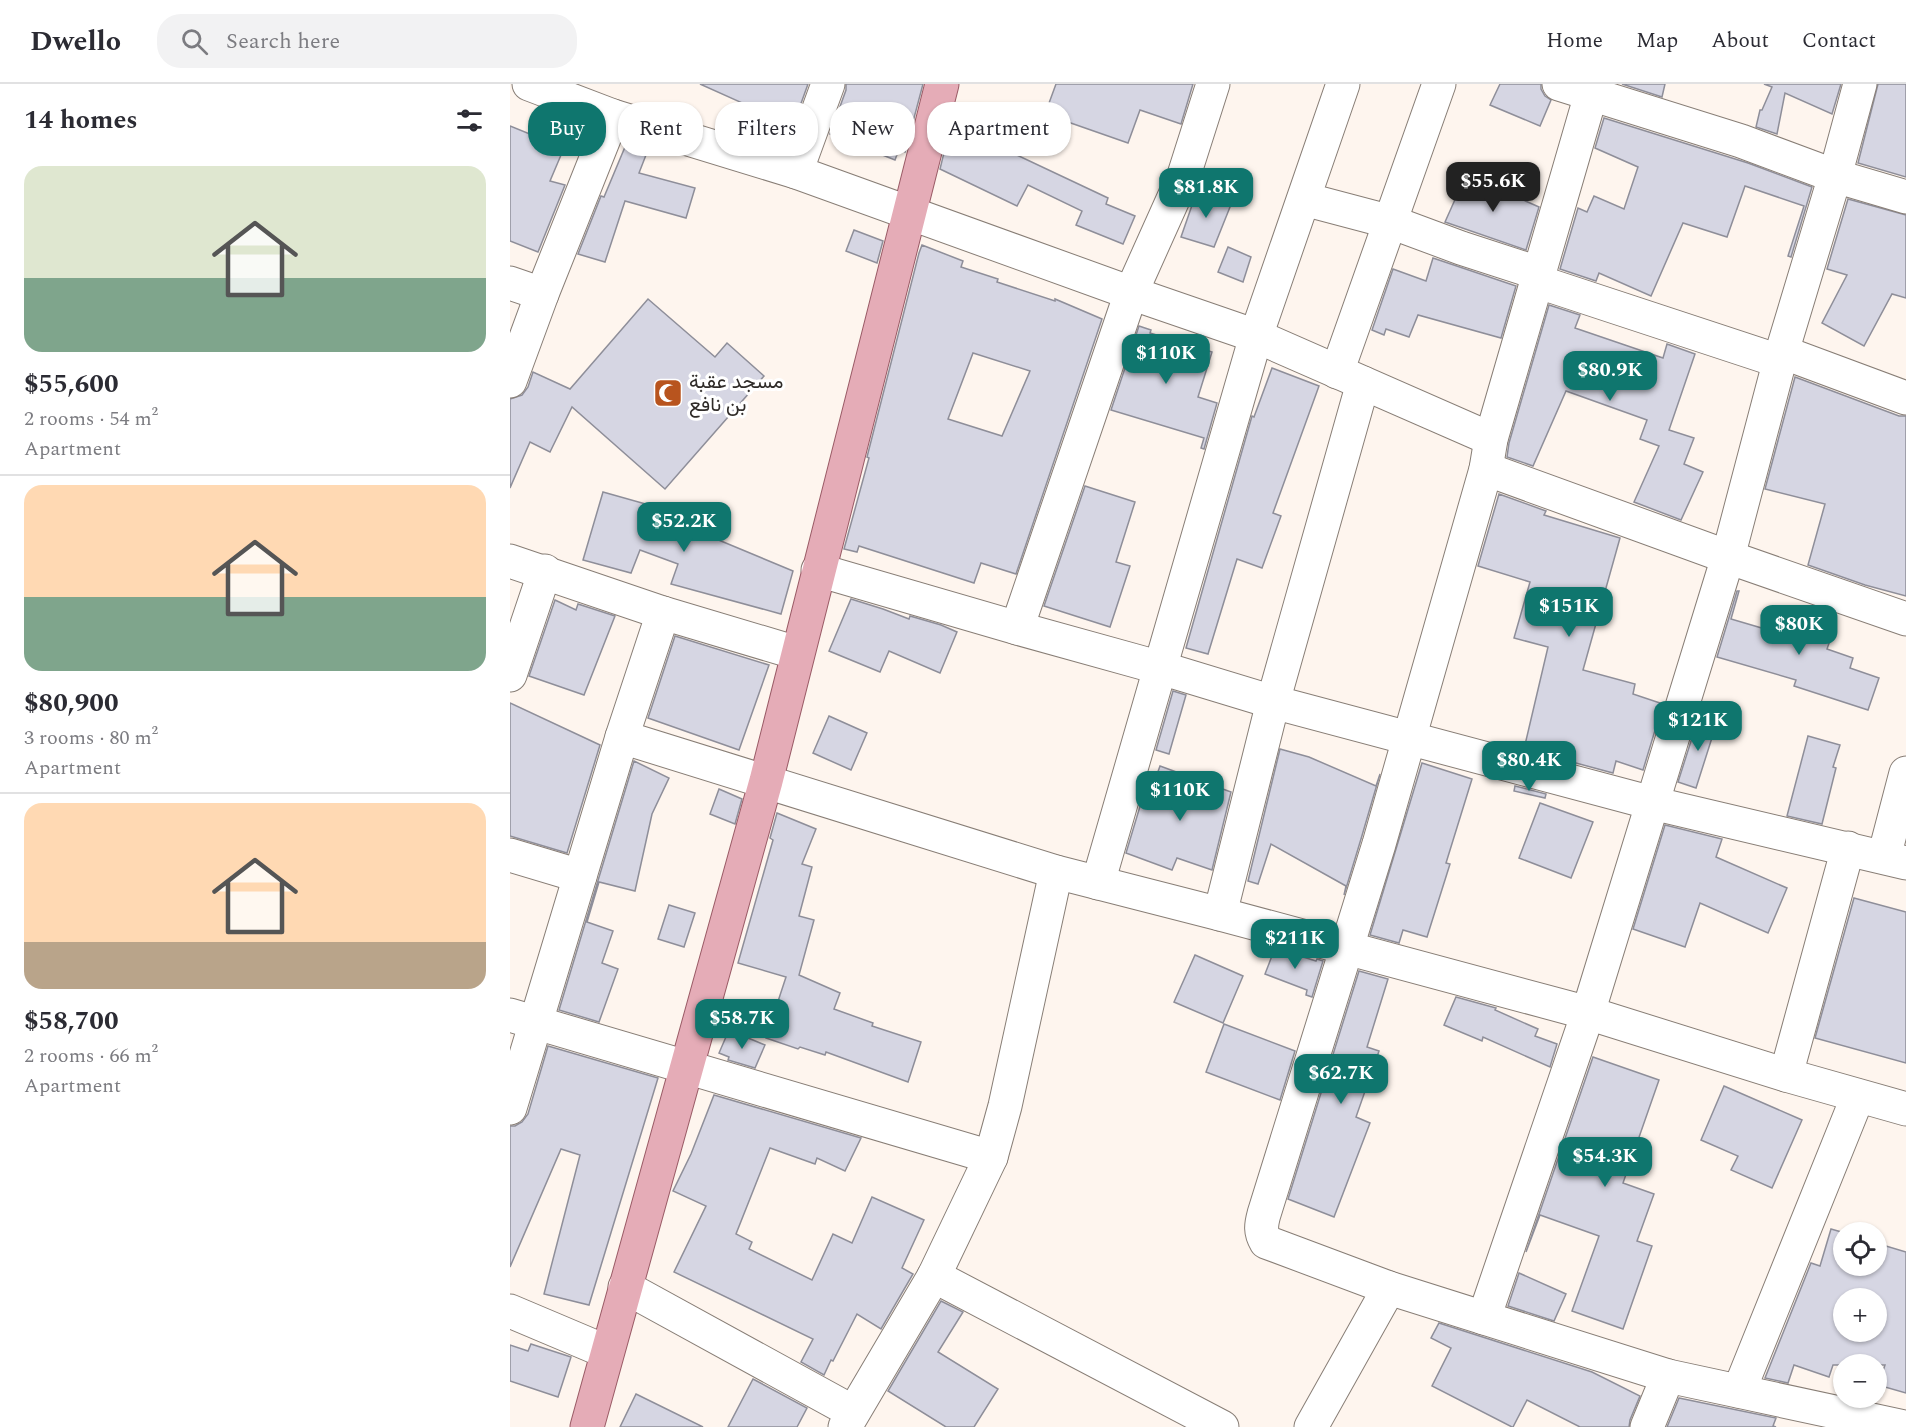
<!DOCTYPE html>
<html lang="en">
<head>
<meta charset="utf-8">
<style>
  body { margin:0; font-family:Spectral,Vazirmatn,serif; background:#f2f2f3; color:#2b2b33; height:100vh; display:flex; flex-direction:column; font-size:22px; white-space:nowrap }
  * { box-sizing:border-box; margin:0 }
  p { font-size:20px; color:#7c7c81 }
  .icon { flex:none; width:33px; height:33px; fill:none; stroke:currentColor; stroke-width:2; stroke-linecap:round; stroke-linejoin:round }
  .map { position:relative; flex:1; overflow:hidden }
  .side { display:flex; flex-direction:column; background:#fff; width:510px }
  .side>* { flex:none }
  .guide { position:absolute; left:18px; top:18px; width:570px; height:54px; display:flex; gap:12px }
  .buttons { position:absolute; left:1323px; top:1138px; display:grid; gap:12px }
  .buttons a { display:grid; place-items:center; width:54px; height:54px; border-radius:50%; background:#fff; box-shadow:0 2px 4px #0004; font-size:30px }
  .price { position:absolute; translate:-50% -51px; padding:0 14px; border-radius:12px; background:#0f766e; color:#fff; font-size:20px; line-height:39px; filter:drop-shadow(0 2px 3px #0008) }
  .price::after { content:''; position:absolute; left:50%; top:36px; width:18px; height:14px; margin-left:-9px; background:inherit; clip-path:polygon(0 0,100% 0,50% 100%) }
  .price.current { background:#222; color:#fff }
  ul { padding:0; list-style:none }
  li { display:grid; align-content:center; gap:12px; height:318px; padding:0 24px }
  li+li { border-top:2px solid #e1e1e2 }
  li span { display:grid; place-items:center; height:186px; border-radius:18px; color:#555 }
  li>.icon { margin-inline-start:auto }
  span .icon { width:108px; height:108px; fill:#fffc; stroke-width:1 }
  li b { font-size:26px }
  h2 { display:flex; justify-content:space-between; align-items:center; height:72px; padding:0 24px; font-size:26px }
  .tag { padding:0 21px; border-radius:24px; background:#fff; box-shadow:0 2px 4px #0004; font-size:21px; line-height:54px }
  .tag.current { background:#0f766e; color:#fff }
  header { display:flex; align-items:center; gap:36px; box-sizing:border-box; height:84px; padding:0 30px; background:#fff; border-bottom:2px solid #e1e1e2 }
  header strong { font-size:28px }
  nav { display:flex; gap:33px; margin-inline-start:auto; font-size:21px }
  .search { width:420px; height:54px; background:#f2f2f3; display:flex; align-items:center; gap:15px; box-sizing:border-box; padding:0 21px; border-radius:24px; color:#7c7c81; font-size:22px }
  main { display:flex; flex:1; min-height:0 }
  .map>svg:first-child { display:block }
</style>
</head>
<body>
<header>
<strong>Dwello</strong>
<div class="search"><svg class="icon" aria-label="search" viewBox="0 0 24 24"><circle cx="10" cy="10" r="6"/><path d="M15 15l6 6"/></svg>Search here</div>
<nav><a>Home</a><a>Map</a><a>About</a><a>Contact</a></nav>
</header>
<main>
<section class="side">
<h2>14 homes<svg class="icon" aria-label="filters" viewBox="0 0 24 24"><path d="M4 7h16M4 17h16"/><circle cx="9" cy="7" r="2"/><circle cx="15" cy="17" r="2"/></svg></h2>
<ul>
<li><span style="background:linear-gradient(#dfe7d0 60%,#7fa58c 0)"><svg class="icon" aria-label="home" viewBox="0 0 24 24"><path d="M3 11l9-7 9 7M6 9v11h12V9"/></svg></span><div><b>$55,600</b><p>2 rooms · 54 m²</p><p>Apartment</p></div></li>
<li><span style="background:linear-gradient(#ffd9b3 60%,#7fa58c 0)"><svg class="icon" aria-label="home" viewBox="0 0 24 24"><path d="M3 11l9-7 9 7M6 9v11h12V9"/></svg></span><div><b>$80,900</b><p>3 rooms · 80 m²</p><p>Apartment</p></div></li>
<li><span style="background:linear-gradient(#ffd9b3 75%,#b9a48a 0)"><svg class="icon" aria-label="home" viewBox="0 0 24 24"><path d="M3 11l9-7 9 7M6 9v11h12V9"/></svg></span><div><b>$58,700</b><p>2 rooms · 66 m²</p><p>Apartment</p></div></li>
</ul>
</section>
<div class="map">
<svg width="1396" height="1343" viewBox="0 0 1396 1343">
  <rect width="100%" height="100%" fill="#fef5ee"/>
  <g fill="#d6d6e3" stroke="#8e8e99" stroke-width="1.5" fill-rule="evenodd">
    <path d="M190,0h108l-13,36 -15,-5 -2,4z"/>
    <path d="M336,0h77l-18,68 -6,-3 -4,11 -65,-26 16,-44z"/>
    <path d="M546,0h137l-12,40 -41,-14 -12,33 -83,-29z"/>
    <path d="M990,0h41v5l4,7 6,4 -11,26 -50,-21z"/>
    <path d="M1112,0h43l-3,13z"/>
    <path d="M1254,0h77l-9,30 -47,-21 -8,41 -21,-7 4,-17h2l10,-23z"/>
    <path d="M1368,0h28v93l-48,-14z"/>
    <path d="M1094,34l144,45 64,24 -21,70 -3,-1 16,-50 -59,-20 -18,51 -44,-14 -32,73 -52,-23 -3,8 -36,-12 18,-61 9,4 7,-16 30,13 14,-42 -43,-19z"/>
    <path d="M441,40l157,74 -2,6 29,12 -12,28 -47,-19 6,-14 -54,-26 -11,21 -77,-37z"/>
    <path d="M0,42l54,22 -14,33 15,4 -27,67 -28,-11z"/>
    <path d="M115,63l21,8 -7,18 56,15 -9,30 -61,-17 -20,61 -27,-8 23,-58 3,1z"/>
    <path d="M956,91l73,32 -13,43 -81,-28z"/>
    <path d="M687,107l35,11 -18,45 -33,-10z"/>
    <path d="M1338,115l58,16v83l-14,-4 -28,52 -42,-23 25,-48 -20,-6z"/>
    <path d="M344,146l29,11 -6,22 -31,-12z"/>
    <path d="M412,161l41,16 -2,6 37,12 -1,3 58,19v-2l47,20 -86,255 -35,-11 -7,20 -115,-37 -2,6 -13,-3 25,-91 -2,-1 52,-204zM463,269l57,18 -28,65 -54,-17z"/>
    <path d="M718,163l23,10 -8,25 -25,-10z"/>
    <path d="M923,174l83,28 -15,52 -83,-23 -9,22 -23,-8 -2,6 -12,-5 21,-61 33,12z"/>
    <path d="M138,215l67,58 12,-14 37,33 -99,113 -93,-82 -22,45 -20,-10 -20,46v-89l12,-4 6,-8 5,-15 37,17z"/>
    <path d="M1039,221l31,10 -5,13 88,30 4,-14 28,10 -26,76 25,8 -10,26 19,8 -22,48 -47,-18 25,-56 -19,-7 7,-19 -81,-29 -33,75 -26,-9 2,-14z"/>
    <path d="M629,242l12,4 -1,3 62,19 -14,45 19,6 -13,46 -3,-1 3,-10 -93,-28z"/>
    <path d="M762,284l47,18 -46,127 8,3 -19,52 -25,-9 -29,95 -22,-6 66,-232 2,1z"/>
    <path d="M1285,293l104,39h7v180l-41,-11 -57,-20 17,-61 -60,-15z"/>
    <path d="M575,402l50,16 -19,60 14,4 -20,61 -66,-21z"/>
    <path d="M93,408l110,31 -4,13 84,35 -12,43 -110,-30 7,-20 -38,-14 -9,23 -48,-13z"/>
    <path d="M989,410l47,17 -2,4 76,23 -37,132 52,14 -2,10 30,10 -20,66 -27,-9 -3,12 -89,-24 24,-102 -34,-9 16,-56 -52,-16z"/>
    <path d="M1227,507h2l-8,28 41,12 13,-25 51,17 -9,26 26,9 -3,10 29,10 -11,32 -74,-24 2,-6 -79,-23z"/>
    <path d="M341,515l32,10 26,10 1,-3 31,9 16,7 -17,41 -51,-22 -9,21 -51,-21z"/>
    <path d="M45,516l21,10 2,-6 37,12 -31,79 -55,-19z"/>
    <path d="M165,552l94,29 -30,85 -91,-32z"/>
    <path d="M663,607l13,4 -17,59 -13,-4z"/>
    <path d="M0,619l90,42 -33,108 -57,-17z"/>
    <path d="M319,632l38,17 -16,37 -38,-17z"/>
    <path d="M1189,632l18,6 -21,66 -18,-6z"/>
    <path d="M1298,652l32,9 -7,22 3,1 -14,56 -35,-8z"/>
    <path d="M770,665l29,8 67,29 4,-12 -19,65 -17,56 2,-9 -75,-42 -13,40 -10,-3z"/>
    <path d="M124,677l35,17 -17,36 -17,77 -36,-9 -12,40 26,9 -11,32 16,6 -19,53 -40,-12z"/>
    <path d="M912,679l50,16 -26,84 4,1 -23,73 -24,-7 -4,13 -29,-8z"/>
    <path d="M650,682l71,26 -19,78 -35,-12 -5,12 -46,-17 15,-50 5,2z"/>
    <path d="M1005,702l31,8 -1,4 -31,-7z"/>
    <path d="M209,705l23,10 -7,25 -25,-10z"/>
    <path d="M1030,719l53,19 -22,56 -52,-20z"/>
    <path d="M267,729l39,16 -14,35 10,3 -13,49 15,4 -15,55 41,18 -6,16 39,14 -1,3 49,16 -13,40 -82,-30 -1,3 -25,-8 -2,2 -32,-11 20,-61 -48,-14 35,-123 -3,-2z"/>
    <path d="M1155,741l57,14 -6,18 71,31 -19,45 -68,-30 -15,44 -52,-18z"/>
    <path d="M1344,814l52,14v151l-91,-25z"/>
    <path d="M159,821l26,8 -11,34 -26,-8z"/>
    <path d="M765,864l41,13 1,-2 6,2 -11,36 -6,-2 1,-5 -42,-16z"/>
    <path d="M685,871l48,21 -20,47 -49,-21z"/>
    <path d="M849,887l29,8 -21,68 12,4 -23,66 14,6 -36,94 -46,-18z"/>
    <path d="M946,913l40,11 -1,2 43,19 -3,7 22,8 -7,23 -67,-30 -1,4 -38,-16z"/>
    <path d="M714,940l71,27 -15,49 -74,-28z"/>
    <path d="M219,946l36,15 -10,23 -27,-8 1,-3 -10,-4z"/>
    <path d="M38,962l110,32 -69,227 -45,-11 36,-139 -19,-6 -51,118v-141h5l7,-4 6,-8z"/>
    <path d="M1083,973l66,23 -36,103 31,11 -17,47 15,5 -29,83 -51,-18 27,-75 -59,-21 -14,37z"/>
    <path d="M1214,1002l78,34 -30,68 -41,-18 7,-14 -37,-16z"/>
    <path d="M204,1011l147,43 -16,33 -28,-13 -2,6 -45,-16 -34,86 16,8 -3,7 63,31 21,-46 19,9 20,-46 52,23 -22,48 11,6 -32,55 -24,-15 -24,47 -2,-1 -7,15 -23,-13 12,-23 -139,-67 32,-66 -33,-15 18,-37z"/>
    <path d="M1321,1145l14,4h-1v33h32v-23l30,9v141l-28,-8 7,-20h-52l-4,12 -35,-12 -6,18 -23,-5 46,-115 9,3zM1334,1215h32v33h-32z"/>
    <path d="M1009,1189l47,21 -12,27 -46,-15z"/>
    <path d="M431,1217l22,11 -25,40 60,37 -24,38h-28l-58,-36z"/>
    <path d="M929,1239l153,49 48,24 -10,24 -1,7h-49l-53,-27 -14,27h-1l-80,-41 19,-38 -20,-10z"/>
    <path d="M21,1260l40,13 -13,40 -48,-16v-36l18,6z"/>
    <path d="M243,1295l54,29 -10,19h-69z"/>
    <path d="M126,1310l67,33h-83z"/>
    <path d="M1169,1314l97,20 -3,8 3,1h-109z"/>
  </g>
  <g fill="none" stroke-linecap="round" stroke-linejoin="round">
    <g stroke="#887e76" stroke-width="35">
      <g id="minor">
        <path d="M19,0l84,32 183,56 335,121 125,43 235,103"/>
        <path d="M1049,0l182,57 94,35 71,21"/>
        <path d="M1084,0l-103,355 -5,30 -107,375 -115,370c-3,11 -4,18 2,28l123,46 279,88 236,51"/>
        <path d="M286,88l32,-88"/>
        <path d="M794,115l87,23 70,26 77,25"/>
        <path d="M1026,197l243,80"/>
        <path d="M0,199l32,11"/>
        <path d="M1272,268l124,46"/>
        <path d="M827,288l102,-288"/>
        <path d="M0,297l32,-87 71,-178"/>
        <path d="M976,385l242,88 178,62"/>
        <path d="M0,477l153,52 134,40"/>
        <path d="M308,486l199,58 144,40 112,34 379,101 254,60"/>
        <path d="M507,544l114,-335 53,-118 29,-91"/>
        <path d="M0,591l35,-104"/>
        <path d="M112,653l434,135 164,42 368,99 198,62 120,34"/>
        <path d="M0,771l70,21"/>
        <path d="M1374,773l22,-84"/>
        <path d="M588,799l158,-547 87,-252"/>
        <path d="M710,830l53,-212 90,-319"/>
        <path d="M0,931l481,142"/>
        <path d="M1276,991l62,-227"/>
        <path d="M0,1024l112,-371 41,-124"/>
        <path d="M424,1192l288,151"/>
        <path d="M115,1203l228,125"/>
        <path d="M0,1227l97,41"/>
        <path d="M974,1234l104,-305 140,-456 54,-205 53,-176 25,-92"/>
        <path d="M1229,1307l119,-295"/>
        <path d="M335,1343l89,-151 57,-119 14,-51 51,-234"/>
        <path d="M801,1343l78,-139"/>
        <path d="M1137,1343l21,-51"/>
      </g>
    </g>
    <g stroke="#9a5b66" stroke-width="35">
      <path id="major" d="M77,1343l179,-646 176,-697"/>
    </g>
    <use href="#minor" stroke="#fff" stroke-width="33"/>
    <use href="#major" stroke="#e5acb7" stroke-width="33"/>
  </g>
  <defs>
    <g id="mosque-square" transform="scale(1.5)"><rect x="-9" y="-9" width="18" height="18" rx="4" fill="#b8541e" stroke="#fff"/><path d="M3.5-4.9A6 6 0 1 0 3.5 4.9A5 5 0 1 1 3.5-4.9Z" fill="#fff"/></g>
  </defs>
  <g fill-rule="evenodd">
    <use href="#mosque-square" x="158" y="309"/>
  </g>
  <g text-anchor="middle" dominant-baseline="central" stroke-width="6" stroke-linejoin="round" paint-order="stroke">
    <g font-size="20" fill="#2f2b28" stroke="#fff" text-anchor="start">
      <text x="179" y="298">مسجد عقبة<tspan x="179" dy="23">بن نافع</tspan></text>
    </g>
  </g>
</svg>
<div class="buttons">
<a><svg class="icon" aria-label="locate" viewBox="0 0 24 24"><circle cx="12" cy="12" r="6"/><path d="M12 2v4M12 18v4M2 12h4M18 12h4"/></svg></a>
<a>+</a>
<a>−</a>
</div>
<b class="price current" style="left:983px;top:129px">$55.6K</b>
<b class="price" style="left:696px;top:135px">$81.8K</b>
<b class="price" style="left:656px;top:301px">$110K</b>
<b class="price" style="left:1100px;top:318px">$80.9K</b>
<b class="price" style="left:174px;top:469px">$52.2K</b>
<b class="price" style="left:1059px;top:554px">$151K</b>
<b class="price" style="left:1289px;top:572px">$80K</b>
<b class="price" style="left:1188px;top:668px">$121K</b>
<b class="price" style="left:1019px;top:708px">$80.4K</b>
<b class="price" style="left:670px;top:738px">$110K</b>
<b class="price" style="left:785px;top:886px">$211K</b>
<b class="price" style="left:232px;top:966px">$58.7K</b>
<b class="price" style="left:831px;top:1021px">$62.7K</b>
<b class="price" style="left:1095px;top:1104px">$54.3K</b>
<div class="guide">
<a class="tag current">Buy</a>
<a class="tag">Rent</a>
<a class="tag">Filters</a>
<a class="tag">New</a>
<a class="tag">Apartment</a>
</div>
</div>
</main>
</body>
</html>
